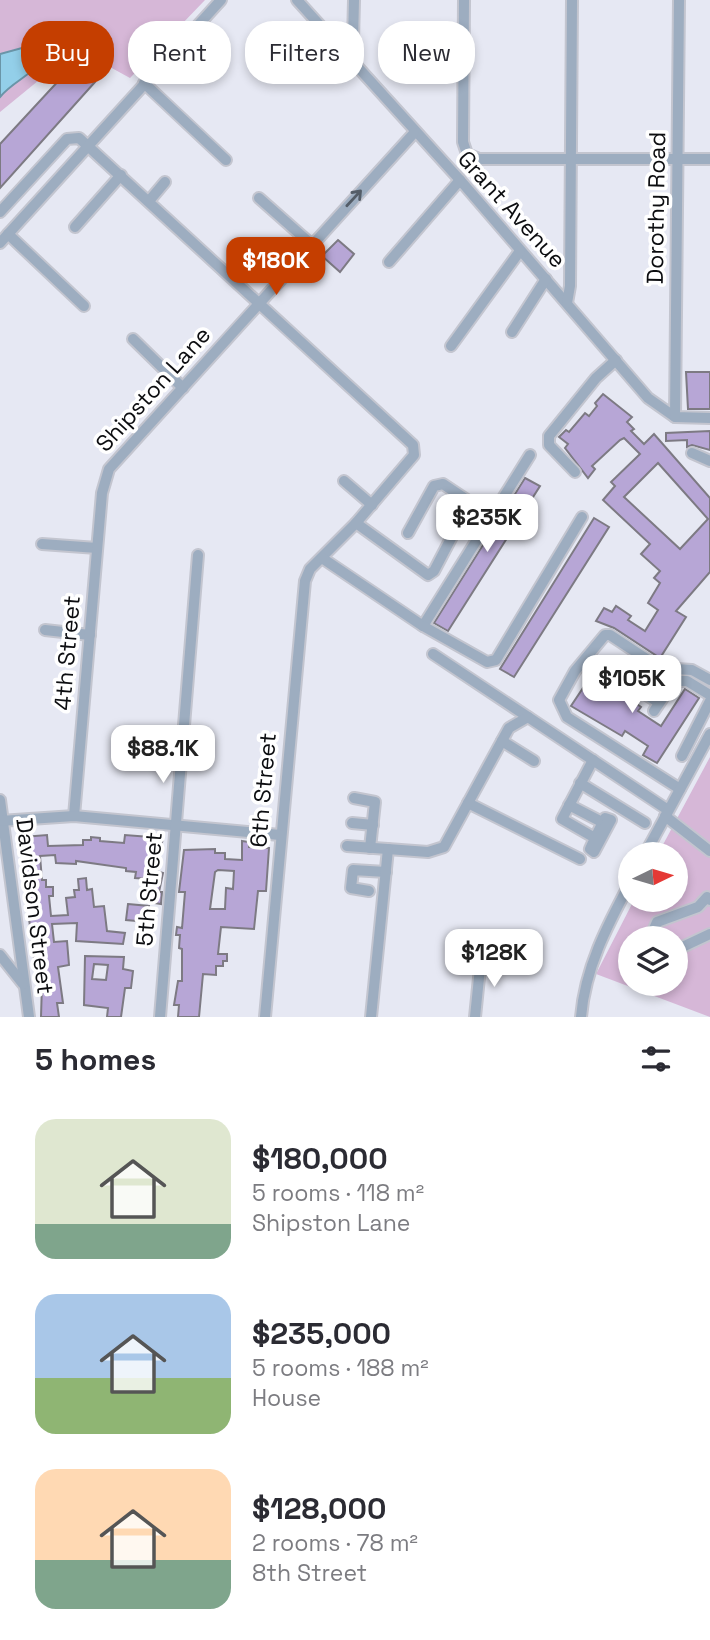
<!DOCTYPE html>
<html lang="en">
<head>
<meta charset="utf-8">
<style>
  body { margin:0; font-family:"Space Grotesk",sans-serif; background:#f7f7f7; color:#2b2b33; height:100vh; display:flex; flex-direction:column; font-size:26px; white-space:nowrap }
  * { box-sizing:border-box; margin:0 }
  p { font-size:23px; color:#7c7c81 }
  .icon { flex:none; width:38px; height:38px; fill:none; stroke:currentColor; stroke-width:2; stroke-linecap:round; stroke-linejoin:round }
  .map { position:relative; height:1017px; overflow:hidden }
  .sheet { display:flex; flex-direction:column; background:#fff; flex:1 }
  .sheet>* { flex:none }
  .hud { position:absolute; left:21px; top:21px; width:668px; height:63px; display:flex; gap:14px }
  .needle { width:46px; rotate:85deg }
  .tools { position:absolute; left:618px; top:842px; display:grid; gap:14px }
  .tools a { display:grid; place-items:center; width:70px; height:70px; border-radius:50%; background:#fff; box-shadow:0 4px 10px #0003; font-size:35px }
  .price { position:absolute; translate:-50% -60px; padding:0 16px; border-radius:14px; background:#fff; color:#222; font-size:23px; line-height:46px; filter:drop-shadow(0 2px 4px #0008) }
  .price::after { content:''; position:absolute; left:50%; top:42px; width:21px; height:16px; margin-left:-10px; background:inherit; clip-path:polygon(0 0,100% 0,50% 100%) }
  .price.current { background:#c53e00; color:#fff }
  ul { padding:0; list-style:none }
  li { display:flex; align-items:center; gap:21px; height:175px; padding:0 35px }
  li span { display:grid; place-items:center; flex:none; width:196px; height:140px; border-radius:21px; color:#555 }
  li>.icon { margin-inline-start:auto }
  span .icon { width:84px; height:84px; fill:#fffc; stroke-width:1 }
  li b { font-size:30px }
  h2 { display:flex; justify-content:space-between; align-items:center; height:84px; padding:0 35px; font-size:30px }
  .pill { padding:0 24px; border-radius:28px; background:#fff; box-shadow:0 4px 10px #0003; font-size:24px; line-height:63px }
  .pill.current { background:#c53e00; color:#fff }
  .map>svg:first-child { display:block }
</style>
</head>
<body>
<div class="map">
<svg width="710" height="1017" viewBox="0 0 710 1017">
  <rect width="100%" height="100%" fill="#e6e8f3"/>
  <g fill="#d6b7d7" fill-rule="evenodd">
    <path d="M0,0h205l-75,78 -53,-29 -77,63z"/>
    <path d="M710,757v260l-114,-43 38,-74h42v-46h-18zM630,938h46v46h-46z"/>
  </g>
  <path fill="#93cfe9" stroke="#6a95a8" stroke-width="2" d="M62,37l3,6 -3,9 -19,3c-9,21 -28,24 -43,42v-43z"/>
  <g fill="#b7a6d6" stroke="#7d7a83" stroke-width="2" fill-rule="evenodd">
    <path d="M75,63l20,19 -95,106v-44z"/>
    <path d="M338,240l16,14 -14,18 -18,-16z"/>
    <path d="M686,372h24v37h-22z"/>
    <path d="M603,394l29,23 -5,5 7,7 -3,2 13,13 10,-10 56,64v74l-34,39 10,6 -26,41 -46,-30 -18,-7 8,-13 8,4 4,-6 15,10 -3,4 17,11 13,-21 -10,-7 12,-20 -6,-5 6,-7 -19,-17 9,-10 -47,-44 12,-14 -4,-4 29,-28 -16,-16 -4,2 -28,26 3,3 -7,9 -23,-30 3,-4 -9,-7 7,-7 3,2 16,-19 4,3 8,-10 -2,-3zM658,463l50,56 -28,30 -56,-52z"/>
    <path d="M710,431v19l-18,-5 -5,2v-7l-21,1v-8z"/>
    <path d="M525,478l15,8 -92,145 -14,-8z"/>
    <path d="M594,518l15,9 -95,150 -14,-8z"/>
    <path d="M593,673l48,34 -3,4 23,15 24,-37 14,9 -42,65 -14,-8 5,-9 -23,-15 -3,5 -51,-30z"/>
    <path d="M47,835l1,11 35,-1v-5h8v-3l9,1v3l24,2 1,-8 38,3 -7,33 7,2 -4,19h3l-1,12 -13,-2 2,-23 -15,-1 1,-6 -10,-1v-3l-50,-7v3l-20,-1 -1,-8 -15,1 2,24h4v7h7v9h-4l2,20 17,-1 -2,-17 9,-1 -1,-7h5l-1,-11 8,-1 1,12 5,-1 2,18 10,-1 3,25 18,2 -2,11 -47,-3 1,-18 -25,1 2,18 13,-1 2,24 -11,2 5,36h-6l2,14h-18l1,-33 -8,-26 -8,-63v-7l4,-1 -1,-14h-3l-3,-36z"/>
    <path d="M242,841l7,1v5l20,1 -3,43h-8l-4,38 -33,-2 -3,27h9v7h-4v5h-7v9l-13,-1 -4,43h-21l1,-12h-5l4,-24h4v-32l-3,-1 1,-13h-4l1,-8 5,1 3,-36h-6l5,-42 31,-1v4h10v6l17,1zM218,870l16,1 -1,18 -7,-1 -1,21h-15l5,-37z"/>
    <path d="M128,904l21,2 -1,16 -22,-2z"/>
    <path d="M85,956l39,1 -1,12 10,2 -2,17h-6l-4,29h-14l1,-9 -24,-3zM94,964l14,1 -2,15 -14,-1z"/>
  </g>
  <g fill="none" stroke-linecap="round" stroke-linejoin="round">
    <g stroke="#c3c5cf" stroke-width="14">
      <g id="minor">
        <path d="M297,0l163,180 188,218 27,19 35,1"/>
        <path d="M464,0l-1,142 4,12 12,5h231"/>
        <path d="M345,54l8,-13 1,-41"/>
        <path d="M144,83l82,77"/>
        <path d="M259,198l52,46"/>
        <path d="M149,201l16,-19"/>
        <path d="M0,212l67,-73 12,-1 334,307 1,10 -58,68 -46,46 -5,12 -40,436"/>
        <path d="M75,227l46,-52"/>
        <path d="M8,234l76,72"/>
        <path d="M0,243l221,-243"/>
        <path d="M389,262l71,-82"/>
        <path d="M567,303l3,-17 2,-286"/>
        <path d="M512,332l34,-53"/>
        <path d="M133,339l50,49"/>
        <path d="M451,346l69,-95"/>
        <path d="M675,417l4,-417"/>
        <path d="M692,453l18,8"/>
        <path d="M575,472l-26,-27v-9l47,-58 20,-18"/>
        <path d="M344,481l28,24"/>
        <path d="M356,523l72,52 6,-4 35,-67 -2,-4 -24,-16 -9,2 -26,47"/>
        <path d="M42,544l55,4"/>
        <path d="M322,558l101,68 107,-171"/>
        <path d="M423,626l64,36 9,-2 86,-143"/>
        <path d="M45,630l45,5"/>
        <path d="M433,654l95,63"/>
        <path d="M607,671l51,31"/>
        <path d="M654,711l20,-30h13l23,14"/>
        <path d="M502,741l32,20"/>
        <path d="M682,756l28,-55"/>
        <path d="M593,760l-31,59 33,19 10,-20 6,2 -17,32 -4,-3 5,-11"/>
        <path d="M580,783l65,40"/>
        <path d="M680,789l-113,-72 -8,-17 16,-29 30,-36h5l50,33 32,2 18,10"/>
        <path d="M354,798l21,4 -5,46"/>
        <path d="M0,800l29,217"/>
        <path d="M468,803l112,56"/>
        <path d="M569,805l29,15"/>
        <path d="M74,816l28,-323 7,-24 305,-336"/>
        <path d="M665,816l45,35"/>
        <path d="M0,821l74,-5 206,19"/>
        <path d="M352,823l21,2"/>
        <path d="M347,846l81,6 16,-5 65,-119 19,-11 140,93"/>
        <path d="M645,854l65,-120"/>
        <path d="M369,891l-18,-3 2,-18 33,2"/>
        <path d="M655,938l-2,-7 4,-9 41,-15 9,-10 3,3"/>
        <path d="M676,950l34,-16"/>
        <path d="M0,955l23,29"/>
        <path d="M160,1017l38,-462"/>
        <path d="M371,1017l17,-168"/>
        <path d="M475,1017l6,-59"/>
        <path d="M581,1017c4,-49 26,-91 49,-134"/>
      </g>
    </g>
    <use href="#minor" stroke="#9dadc0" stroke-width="10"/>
  </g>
  <defs><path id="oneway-shaft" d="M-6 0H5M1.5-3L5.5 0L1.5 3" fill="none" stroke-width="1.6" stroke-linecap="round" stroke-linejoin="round" transform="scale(1.75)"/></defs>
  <use stroke="#545d68" href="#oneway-shaft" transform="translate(354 198) rotate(-47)"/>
  <g text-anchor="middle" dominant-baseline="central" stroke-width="7" stroke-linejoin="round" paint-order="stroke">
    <g font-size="23" fill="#0c0d10" stroke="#fff">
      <text transform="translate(656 208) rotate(-89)">Dorothy Road</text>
      <text transform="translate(512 209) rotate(48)">Grant Avenue</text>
      <text transform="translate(153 389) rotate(-48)">Shipston Lane</text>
      <text transform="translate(67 653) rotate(-85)">4th Street</text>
      <text transform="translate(263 790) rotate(-85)">6th Street</text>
      <text transform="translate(149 889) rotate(-85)">5th Street</text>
      <text transform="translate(35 906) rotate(83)">Davidson Street</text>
    </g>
  </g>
</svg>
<div class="tools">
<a><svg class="needle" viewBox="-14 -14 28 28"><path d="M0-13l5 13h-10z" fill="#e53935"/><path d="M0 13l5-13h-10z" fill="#7c7c81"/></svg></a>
<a><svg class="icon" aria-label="layers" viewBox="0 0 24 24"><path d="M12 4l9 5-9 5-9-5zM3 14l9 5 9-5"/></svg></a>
</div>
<b class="price current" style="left:276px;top:297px">$180K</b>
<b class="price" style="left:487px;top:554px">$235K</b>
<b class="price" style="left:632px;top:715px">$105K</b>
<b class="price" style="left:163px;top:785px">$88.1K</b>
<b class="price" style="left:494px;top:989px">$128K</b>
<div class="hud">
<a class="pill current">Buy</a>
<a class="pill">Rent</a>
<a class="pill">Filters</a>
<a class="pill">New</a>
</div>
</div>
<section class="sheet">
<h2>5 homes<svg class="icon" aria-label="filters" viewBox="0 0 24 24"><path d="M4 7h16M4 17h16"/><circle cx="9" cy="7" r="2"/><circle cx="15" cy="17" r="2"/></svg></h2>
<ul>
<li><span style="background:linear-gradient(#dfe7d0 75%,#7fa58c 0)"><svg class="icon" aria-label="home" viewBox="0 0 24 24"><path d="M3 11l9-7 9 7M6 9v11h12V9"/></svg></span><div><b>$180,000</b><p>5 rooms · 118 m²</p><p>Shipston Lane</p></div></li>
<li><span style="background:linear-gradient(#a9c7e8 60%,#8fb573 0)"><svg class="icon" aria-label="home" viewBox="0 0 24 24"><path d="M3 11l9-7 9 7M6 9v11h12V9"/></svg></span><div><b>$235,000</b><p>5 rooms · 188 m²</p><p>House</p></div></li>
<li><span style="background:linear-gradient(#ffd9b3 65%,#7fa58c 0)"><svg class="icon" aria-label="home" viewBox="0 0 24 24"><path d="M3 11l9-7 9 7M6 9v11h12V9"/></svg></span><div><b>$128,000</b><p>2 rooms · 78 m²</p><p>8th Street</p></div></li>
</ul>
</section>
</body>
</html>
